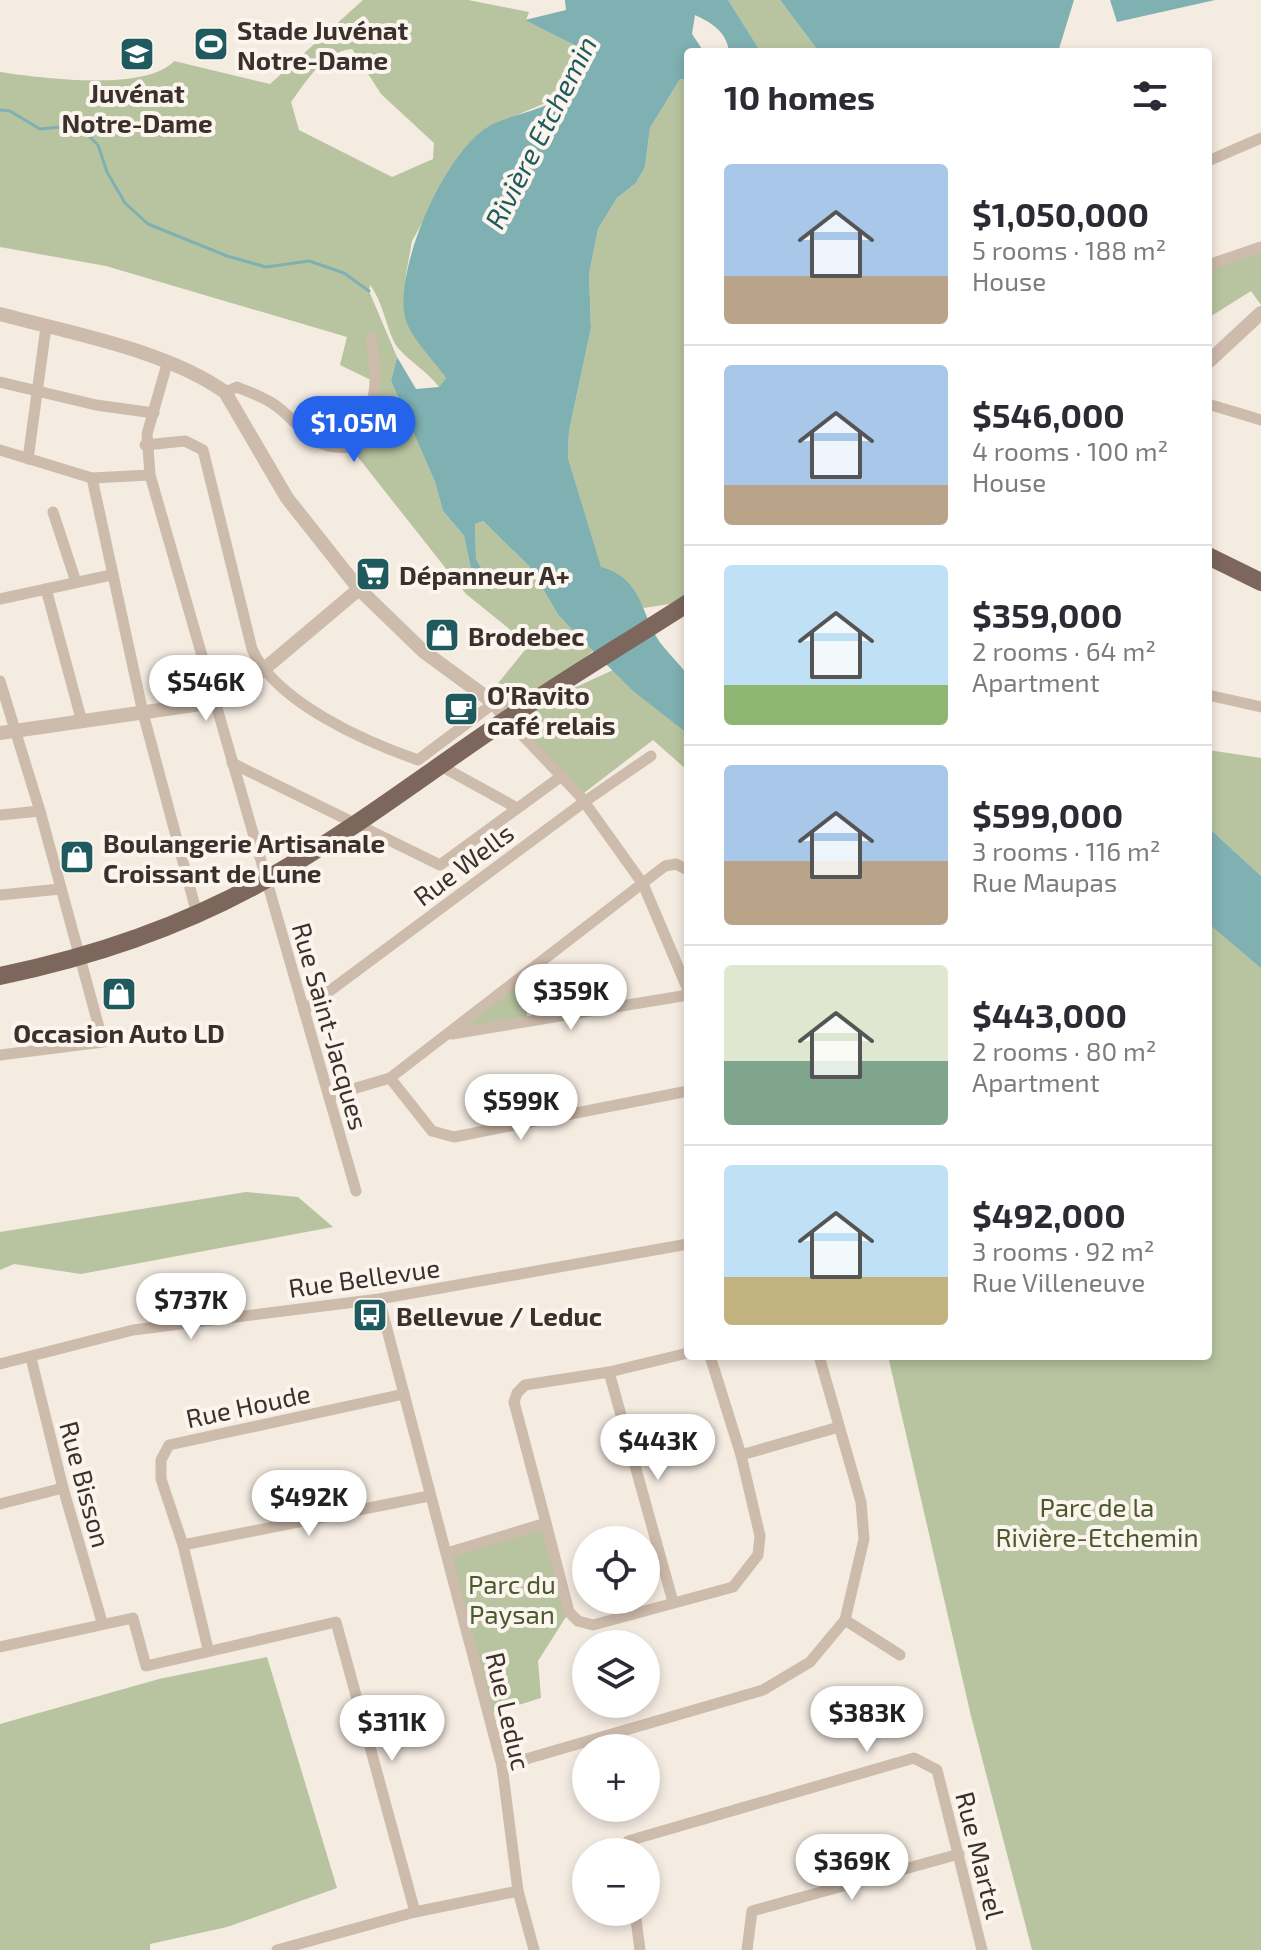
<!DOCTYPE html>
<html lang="en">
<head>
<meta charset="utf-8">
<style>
  body { margin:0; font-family:"Exo 2",sans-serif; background:#f2f2f3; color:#2b2b33; height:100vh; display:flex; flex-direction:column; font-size:30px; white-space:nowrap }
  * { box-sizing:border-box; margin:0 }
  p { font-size:26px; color:#7c7c81 }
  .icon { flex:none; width:44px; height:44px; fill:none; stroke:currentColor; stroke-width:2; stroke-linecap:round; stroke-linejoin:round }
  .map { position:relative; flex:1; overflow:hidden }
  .side { position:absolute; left:684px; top:48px; width:528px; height:1312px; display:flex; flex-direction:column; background:#fff; border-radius:8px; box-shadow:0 4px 12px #0003 }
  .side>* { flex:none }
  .buttons { position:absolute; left:572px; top:1526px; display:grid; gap:16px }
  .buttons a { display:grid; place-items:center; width:88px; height:88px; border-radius:50%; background:#fff; box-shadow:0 4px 12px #0003; font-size:40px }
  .price { position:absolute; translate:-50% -68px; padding:0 18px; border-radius:28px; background:#fff; color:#222; font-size:26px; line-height:52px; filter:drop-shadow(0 2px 4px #0008) }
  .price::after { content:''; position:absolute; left:50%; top:48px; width:24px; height:18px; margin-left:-12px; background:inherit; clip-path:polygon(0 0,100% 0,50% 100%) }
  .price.on { background:#2563eb; color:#fff }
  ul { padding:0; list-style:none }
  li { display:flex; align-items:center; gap:24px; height:200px; padding:0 40px }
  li+li { border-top:2px solid #e1e1e2 }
  li span { display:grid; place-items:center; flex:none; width:224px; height:160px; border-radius:8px; color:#555 }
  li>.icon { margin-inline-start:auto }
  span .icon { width:96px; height:96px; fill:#fffc; stroke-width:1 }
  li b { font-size:34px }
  h2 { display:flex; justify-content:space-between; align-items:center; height:96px; padding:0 40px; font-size:34px }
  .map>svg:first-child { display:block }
</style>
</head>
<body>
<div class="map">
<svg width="1261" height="1950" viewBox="0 0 1261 1950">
  <rect width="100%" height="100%" fill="#f4ebe1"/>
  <g fill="#b8c4a0" fill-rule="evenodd">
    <path d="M363,0h105l61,12 -3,8 60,31 -24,45 -76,32 -24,24 -50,89 -6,33 -2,40 42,64 -7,9c-12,-16 -29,-25 -41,-39 -10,-12 -14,-45 -28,-63l-1,6 28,66 -6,24 44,101 8,29 21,25 7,33 19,14 -14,-24 -1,-35 8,-3 46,45 30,50 34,35 -82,66 102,-47 75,43v58l-35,-31 -73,56 -93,-99 42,-52 -63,-51 -116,-147 27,-64 -37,-18 7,-28 -241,-71 -106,-19v-175c39,6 147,20 174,-11l96,23zM352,49l29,45 53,49 -1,16 -41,18 -93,-47 -8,-28c15,-20 33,-51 61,-53z"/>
    <path d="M728,0h52l39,52h-58z"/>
    <path d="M680,79l8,1v521l-44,7 -43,-40 -33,-110 1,-27 22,-103 -2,-54 9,-45 19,-31 19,-15 9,-16 5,-39z"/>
    <path d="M1261,247v58l-10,-14 -43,27v-53z"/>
    <path d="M1208,750l53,8v118l-53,-49z"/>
    <path d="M1208,871l53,43v1036h-229l-61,-234 -83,-360h320z"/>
    <path d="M527,974v48l-79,13z"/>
    <path d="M246,1192l52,5 35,30 -252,47 -67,-10 -14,6v-38z"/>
    <path d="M546,1523l23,89 -31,49 3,37 -52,16 -42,-161z"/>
    <path d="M267,1657l70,231 -110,39 -77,17v6h-150v-226l159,-45z"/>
  </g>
  <g fill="#7fb0b2">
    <path d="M565,0h163l33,52h-32c-2,-20 -17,-29 -34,-37l-3,19 12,18h-16v28l-8,-1 -30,49 -5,39 -9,16 -19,15 -19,31 -9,45 2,54 -22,103 -1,27 33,109c43,12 39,48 61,78 8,10 18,20 26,30v59l-56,-44 -39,-39 -34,-35 -30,-50 -46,-45 -8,3 1,35 14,24v8l-9,-4 -10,-18 -7,-33 -21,-25 -8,-29 -44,-101 6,-24 19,32 23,-2 7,-9c-13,-20 -39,-42 -42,-66 -6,-50 39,-155 82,-184 19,-13 64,-18 77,-34 9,-11 17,-30 23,-43l-61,-31 41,-10z"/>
    <path d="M780,0h294l-16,52h-239z"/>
    <path d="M1110,0h105l-98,22z"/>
    <path d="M1208,827l53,49v92l-53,-45z"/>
  </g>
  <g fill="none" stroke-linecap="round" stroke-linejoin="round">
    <path stroke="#7fb0b2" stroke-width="3" d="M0,110l10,1 30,18 30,-3 17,8 11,11 9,27 18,31 23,21 79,32 39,11 43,-6 35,12 25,18"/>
    <g stroke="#cdbbac" stroke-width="11">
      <path d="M1208,161l53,-23"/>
      <path d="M1208,265l53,-18"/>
      <path d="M167,364l-20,70 3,41 206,716"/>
      <path d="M0,382l96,23 58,8"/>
      <path d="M225,392l12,-5c12,5 24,9 35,16 30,19 36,49 78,44 27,-47 29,-56 21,-109"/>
      <path d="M1208,404l53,16"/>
      <path d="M145,445l40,-4 18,9 49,199c23,53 114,93 166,111l76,-57"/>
      <path d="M0,450l92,28 58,-3"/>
      <path d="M28,459l18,-132"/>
      <path d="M92,478l51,235 54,201"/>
      <path d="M53,512l23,70"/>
      <path d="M46,589l36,133"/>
      <path d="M0,599l111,-24"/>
      <path d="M0,681l40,130 63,231 -103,13"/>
      <path d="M1208,695l53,12"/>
      <path d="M507,719l73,77 63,88 45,106"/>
      <path d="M232,763l208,102 123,-90"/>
      <path d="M439,765l78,43"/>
      <path d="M0,815l40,-4"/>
      <path d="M0,895l60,-6"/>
      <path d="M304,1010l280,-208 67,-46"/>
      <path d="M452,1034l236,-39"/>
      <path d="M390,1078l42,53 22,6 234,-46"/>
      <path d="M329,1096l61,-18 275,-212 11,-2 12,6"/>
      <path d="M379,1299l123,467 16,125 16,59"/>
      <path d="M710,1356l31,99 98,-28"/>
      <path d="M31,1358l32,130 39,134"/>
      <path d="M0,1364l133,-34 246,-31 309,-55"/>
      <path d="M609,1372l64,230"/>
      <path d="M0,1504l63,-16"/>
      <path d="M546,1523l-32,-121 3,-9 8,-8 84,-13 79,-19"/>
      <path d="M183,1545l246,-49"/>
      <path d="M447,1553l99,-30 23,89 9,9 15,4 140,-38 25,-32 2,-19 -19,-81"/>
      <path d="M845,1620l55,35"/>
      <path d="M0,1647l133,-29 13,48 190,-44 79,290"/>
      <path d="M208,1649l-25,-104 -22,-66v-19l8,-15 235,-51"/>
      <path d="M502,1766l261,-76 47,-28 35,-42 19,-81 -3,-37 -42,-146"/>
      <path d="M625,1852l3,-11 286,-83 23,12 45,180"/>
      <path d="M635,1912l5,38"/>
      <path d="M277,1950l138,-38 103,-21"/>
      <path d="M747,1950l5,-39 207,-57"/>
    </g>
    <g stroke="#cdbbac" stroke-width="14">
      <path d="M0,314c70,19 166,36 225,78l62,106 72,91 64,62 71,52 13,16"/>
      <path d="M1208,362l53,-49"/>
      <path d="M0,733l215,-31 48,-32 96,-81"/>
    </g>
    <g stroke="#7d675c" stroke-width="18">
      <path d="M1208,556l53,26"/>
      <path d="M0,976c92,-19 184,-50 267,-97 79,-44 152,-100 227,-151 63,-44 129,-83 194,-125"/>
    </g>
  </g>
  <defs>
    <g id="stadium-square" transform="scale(1.8)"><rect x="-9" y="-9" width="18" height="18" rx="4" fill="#1f5a5e" stroke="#fbf5ee"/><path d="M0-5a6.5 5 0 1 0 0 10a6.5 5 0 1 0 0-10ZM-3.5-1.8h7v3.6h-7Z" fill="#fff"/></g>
    <g id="school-square" transform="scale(1.8)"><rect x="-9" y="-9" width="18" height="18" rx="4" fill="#1f5a5e" stroke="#fbf5ee"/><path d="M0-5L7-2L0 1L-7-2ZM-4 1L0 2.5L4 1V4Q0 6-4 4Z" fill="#fff"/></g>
    <g id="supermarket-square" transform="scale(1.8)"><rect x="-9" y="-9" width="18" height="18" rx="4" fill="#1f5a5e" stroke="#fbf5ee"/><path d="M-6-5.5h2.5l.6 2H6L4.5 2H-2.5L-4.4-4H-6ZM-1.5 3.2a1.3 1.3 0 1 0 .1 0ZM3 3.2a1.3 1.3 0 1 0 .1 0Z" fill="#fff"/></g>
    <g id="shop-square" transform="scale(1.8)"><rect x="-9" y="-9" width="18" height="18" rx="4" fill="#1f5a5e" stroke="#fbf5ee"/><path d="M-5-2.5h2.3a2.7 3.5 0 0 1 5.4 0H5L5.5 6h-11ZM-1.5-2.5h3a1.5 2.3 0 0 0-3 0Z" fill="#fff"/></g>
    <g id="cafe-square" transform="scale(1.8)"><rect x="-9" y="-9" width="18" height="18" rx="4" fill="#1f5a5e" stroke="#fbf5ee"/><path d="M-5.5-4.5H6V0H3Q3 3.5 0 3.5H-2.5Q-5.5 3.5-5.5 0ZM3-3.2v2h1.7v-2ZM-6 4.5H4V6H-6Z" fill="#fff"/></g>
    <g id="bus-square" transform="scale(1.8)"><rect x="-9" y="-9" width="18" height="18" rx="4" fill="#1f5a5e" stroke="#fbf5ee"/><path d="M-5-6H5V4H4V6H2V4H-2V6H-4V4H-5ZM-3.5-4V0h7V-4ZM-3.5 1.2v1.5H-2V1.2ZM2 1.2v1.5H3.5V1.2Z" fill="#fff"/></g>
  </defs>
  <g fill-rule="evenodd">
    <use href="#stadium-square" x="211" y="44"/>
    <use href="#school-square" x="137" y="54"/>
    <use href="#supermarket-square" x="373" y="574"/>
    <use href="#shop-square" x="442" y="635"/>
    <use href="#cafe-square" x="461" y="709"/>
    <use href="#shop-square" x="77" y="857"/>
    <use href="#shop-square" x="119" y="994"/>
    <use href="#bus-square" x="370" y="1315"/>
  </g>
  <g text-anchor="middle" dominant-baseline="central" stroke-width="8" stroke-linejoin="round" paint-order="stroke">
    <g font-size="26" font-weight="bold" fill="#3b302b" stroke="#fbf5ee" text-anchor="start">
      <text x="237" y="29">Stade Juvénat<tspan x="237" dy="30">Notre-Dame</tspan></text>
      <text x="137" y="92" text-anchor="middle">Juvénat<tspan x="137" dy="30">Notre-Dame</tspan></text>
      <text x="399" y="574">Dépanneur A+</text>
      <text x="468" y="635">Brodebec</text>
      <text x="487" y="694">O'Ravito<tspan x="487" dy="30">café relais</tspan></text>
      <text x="103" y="842">Boulangerie Artisanale<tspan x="103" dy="30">Croissant de Lune</tspan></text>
      <text x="119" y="1032" text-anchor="middle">Occasion Auto LD</text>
      <text x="396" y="1315">Bellevue / Leduc</text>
    </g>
    <g font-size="26" fill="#3b302b" stroke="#fbf5ee">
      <text transform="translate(463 864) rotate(-37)">Rue Wells</text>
      <text transform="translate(331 1026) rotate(74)">Rue Saint-Jacques</text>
      <text transform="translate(364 1277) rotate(-8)">Rue Bellevue</text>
      <text transform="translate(248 1405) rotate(-12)">Rue Houde</text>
      <text transform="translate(86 1484) rotate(75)">Rue Bisson</text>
      <text transform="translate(509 1711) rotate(77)">Rue Leduc</text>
      <text transform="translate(981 1855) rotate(76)">Rue Martel</text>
    </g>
    <g font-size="26" fill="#4a5a2e" stroke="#fbf5ee">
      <text x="1097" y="1506">Parc de la<tspan x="1097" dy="30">Rivière-Etchemin</tspan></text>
      <text x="512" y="1583">Parc du<tspan x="512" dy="30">Paysan</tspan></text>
    </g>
    <g font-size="28" font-style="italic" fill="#1f5a5e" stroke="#fbf5ee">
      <text transform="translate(540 132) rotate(-63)">Rivière Etchemin</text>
    </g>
  </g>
</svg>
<div class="buttons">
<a><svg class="icon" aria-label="locate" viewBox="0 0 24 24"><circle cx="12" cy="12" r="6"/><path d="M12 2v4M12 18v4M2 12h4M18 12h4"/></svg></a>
<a><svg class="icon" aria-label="layers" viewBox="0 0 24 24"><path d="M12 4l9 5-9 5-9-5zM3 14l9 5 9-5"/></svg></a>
<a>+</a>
<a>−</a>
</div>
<b class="price on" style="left:354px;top:464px">$1.05M</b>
<b class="price" style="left:206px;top:723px">$546K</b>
<b class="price" style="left:571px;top:1032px">$359K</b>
<b class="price" style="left:521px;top:1142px">$599K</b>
<b class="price" style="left:191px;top:1341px">$737K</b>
<b class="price" style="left:658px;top:1482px">$443K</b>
<b class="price" style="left:309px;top:1538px">$492K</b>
<b class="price" style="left:867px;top:1754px">$383K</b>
<b class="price" style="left:392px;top:1763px">$311K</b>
<b class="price" style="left:852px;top:1902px">$369K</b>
<section class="side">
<h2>10 homes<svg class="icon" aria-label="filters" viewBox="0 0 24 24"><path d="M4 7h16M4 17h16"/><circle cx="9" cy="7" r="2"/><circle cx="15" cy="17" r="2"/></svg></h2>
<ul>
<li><span style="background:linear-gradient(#a9c7e8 70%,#b9a48a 0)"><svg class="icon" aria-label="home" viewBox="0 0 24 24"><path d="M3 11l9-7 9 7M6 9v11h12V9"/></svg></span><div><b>$1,050,000</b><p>5 rooms · 188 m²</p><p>House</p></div></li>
<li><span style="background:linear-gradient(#a9c7e8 75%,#b9a48a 0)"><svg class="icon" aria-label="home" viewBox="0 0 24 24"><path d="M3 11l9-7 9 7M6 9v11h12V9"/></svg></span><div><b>$546,000</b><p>4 rooms · 100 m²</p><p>House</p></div></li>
<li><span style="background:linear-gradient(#bfe0f5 75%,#8fb573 0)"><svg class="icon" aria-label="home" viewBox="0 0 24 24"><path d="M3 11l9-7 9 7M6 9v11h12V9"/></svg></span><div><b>$359,000</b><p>2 rooms · 64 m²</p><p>Apartment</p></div></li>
<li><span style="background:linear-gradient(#a9c7e8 60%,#b9a48a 0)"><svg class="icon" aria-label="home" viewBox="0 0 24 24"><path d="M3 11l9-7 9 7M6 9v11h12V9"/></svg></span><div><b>$599,000</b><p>3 rooms · 116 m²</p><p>Rue Maupas</p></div></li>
<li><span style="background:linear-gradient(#dfe7d0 60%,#7fa58c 0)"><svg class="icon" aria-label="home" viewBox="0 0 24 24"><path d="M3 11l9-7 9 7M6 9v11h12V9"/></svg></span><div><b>$443,000</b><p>2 rooms · 80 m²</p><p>Apartment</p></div></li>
<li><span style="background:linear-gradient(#bfe0f5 70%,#c2b280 0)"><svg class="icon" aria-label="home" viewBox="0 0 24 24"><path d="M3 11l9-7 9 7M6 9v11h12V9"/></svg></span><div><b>$492,000</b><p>3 rooms · 92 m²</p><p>Rue Villeneuve</p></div></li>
</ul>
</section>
</div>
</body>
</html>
